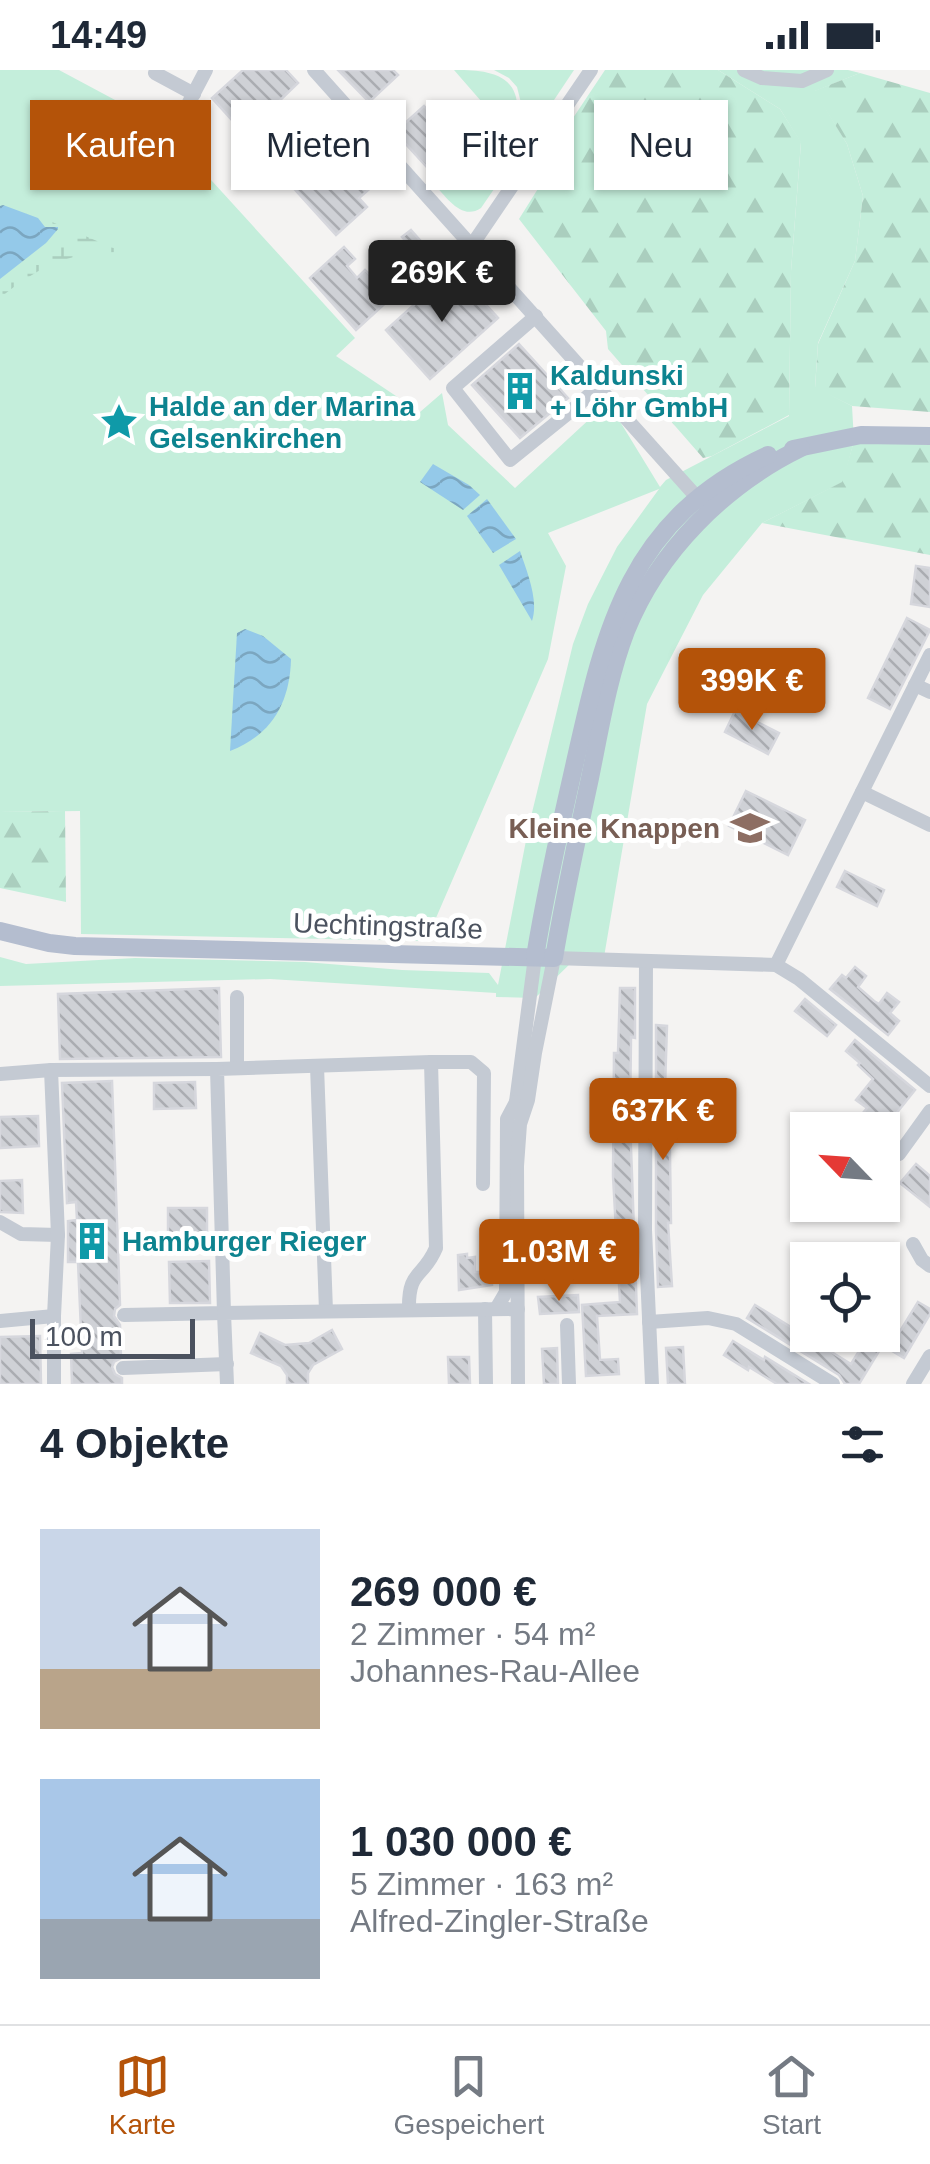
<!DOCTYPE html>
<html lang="de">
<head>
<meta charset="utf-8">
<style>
  body { margin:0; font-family:Helvetica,sans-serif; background:#f2f2f3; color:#1f2937; height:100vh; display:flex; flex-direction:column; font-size:38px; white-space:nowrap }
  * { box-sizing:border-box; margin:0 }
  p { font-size:32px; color:#747a83 }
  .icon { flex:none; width:55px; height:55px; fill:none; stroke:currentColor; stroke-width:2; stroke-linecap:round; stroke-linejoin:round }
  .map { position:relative; height:1314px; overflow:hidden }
  .drawer { display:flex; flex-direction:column; background:#fff; flex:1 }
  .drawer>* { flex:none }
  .hud { position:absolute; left:30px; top:30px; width:870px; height:90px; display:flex; gap:20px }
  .needle { width:65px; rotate:295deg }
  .tools { position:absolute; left:790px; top:1042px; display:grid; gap:20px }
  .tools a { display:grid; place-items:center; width:110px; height:110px; border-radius:0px; background:#fff; box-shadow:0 2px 8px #0004; font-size:50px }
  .scale { position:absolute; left:30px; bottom:25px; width:165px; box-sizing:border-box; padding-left:10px; border:5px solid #4b525f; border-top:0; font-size:28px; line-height:35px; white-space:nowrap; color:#4b525f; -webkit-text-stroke:8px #fff; paint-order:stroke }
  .price { position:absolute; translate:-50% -85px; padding:0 22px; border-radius:10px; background:#b45309; color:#fff; font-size:32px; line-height:65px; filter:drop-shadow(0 2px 5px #0008) }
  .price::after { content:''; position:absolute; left:50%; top:60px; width:30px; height:22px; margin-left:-15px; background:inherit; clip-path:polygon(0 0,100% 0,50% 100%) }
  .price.selected { background:#222; color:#fff }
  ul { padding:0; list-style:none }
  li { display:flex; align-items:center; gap:30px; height:250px; padding:0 40px }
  li span { display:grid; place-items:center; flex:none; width:280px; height:200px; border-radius:0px; color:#555 }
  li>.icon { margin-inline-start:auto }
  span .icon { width:120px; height:120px; fill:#fffc; stroke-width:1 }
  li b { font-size:42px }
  h2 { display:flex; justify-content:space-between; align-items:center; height:120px; padding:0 40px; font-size:42px }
  .chip { padding:0 35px; border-radius:0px; background:#fff; box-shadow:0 2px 8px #0004; font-size:35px; line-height:90px }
  .chip.selected { background:#b45309; color:#fff }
  .status { display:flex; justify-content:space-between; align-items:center; height:70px; padding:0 50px; background:#fff; direction:ltr }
  .status svg { height:28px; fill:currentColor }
  .tabs { display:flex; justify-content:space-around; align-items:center; height:140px; border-top:2px solid #e0e1e3; background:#fff; font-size:28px; color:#747a83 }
  .tabs a { display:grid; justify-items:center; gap:5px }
  .tabs .selected { color:#b45309 }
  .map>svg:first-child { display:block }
</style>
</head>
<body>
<div class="status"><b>14:49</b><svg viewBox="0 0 49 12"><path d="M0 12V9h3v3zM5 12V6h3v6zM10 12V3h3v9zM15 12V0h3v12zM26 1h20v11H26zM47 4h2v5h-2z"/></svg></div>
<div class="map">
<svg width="930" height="1314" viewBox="0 0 930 1314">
  <defs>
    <pattern id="forest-firs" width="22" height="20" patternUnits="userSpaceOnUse" patternTransform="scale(2.5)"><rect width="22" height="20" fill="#c4eedb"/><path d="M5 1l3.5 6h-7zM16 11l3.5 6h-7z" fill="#aacebe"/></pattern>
    <pattern id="wetland-marsh" width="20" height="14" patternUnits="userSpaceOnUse" patternTransform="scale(2.5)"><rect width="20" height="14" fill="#c4eedb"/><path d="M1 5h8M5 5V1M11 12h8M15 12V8" fill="none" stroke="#aacebe"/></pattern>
    <pattern id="water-waves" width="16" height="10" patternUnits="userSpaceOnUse" patternTransform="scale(2.5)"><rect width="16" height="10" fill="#94c9e9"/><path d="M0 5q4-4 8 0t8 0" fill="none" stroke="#7ba6c0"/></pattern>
    <pattern id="building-back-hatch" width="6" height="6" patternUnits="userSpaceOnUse" patternTransform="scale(2.5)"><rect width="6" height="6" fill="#cfd1d6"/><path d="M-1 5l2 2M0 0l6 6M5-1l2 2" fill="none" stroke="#aaacb1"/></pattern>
  </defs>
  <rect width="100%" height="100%" fill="#f4f3f2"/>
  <g fill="#c4eedb">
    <path d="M0,0h59l101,54 195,214 -19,18 84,56 22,-19 6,32 67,63 93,-86 52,85 6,-7 123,-64 2,-145 10,-128 -21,-34 -62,-39h130l12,3 -45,18 32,53 16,52 -8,65 -37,82 -3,44 37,19 2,35 -11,41 -81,41 -59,72 -56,109 -43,253 -30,3 -39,38 -39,-1v-4l-226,-14 -270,7v-29l26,7 109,-6 170,4 97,8 87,3 9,12 31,-160 44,-181 15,-40 29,-57 42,-58 -111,44 18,33 -18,93 -122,282 -345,-7 -1,-123 -80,1z"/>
    <path d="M454,0c20,0 53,0 61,24 3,8 2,17 5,26l14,11 -53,77c-19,13 -34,-10 -47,-24l67,-60z"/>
    <path d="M494,0h80l-38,57 -12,-12 -7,-28 -8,-9z"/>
  </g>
  <g fill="url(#forest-firs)">
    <path d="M605,0h113l62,39 21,33 -10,129 -2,144 -77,41 -9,2 -95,-109 -2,-18 -87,-112 42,-67 2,-19z"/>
    <path d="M860,3l70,20v319l-78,-6 -37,-18 3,-44 37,-83 8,-65 -16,-52 -33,-53z"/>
    <path d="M888,370l42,5v110l-168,-32 80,-41 12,-41z"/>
    <path d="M65,741l1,91 -66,-14v-76z"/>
  </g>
  <path fill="url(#wetland-marsh)" d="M0,130l123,52c-52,-1 -84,14 -123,46v-19l45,-36v-16l-4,-4 -38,-18 -3,1z"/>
  <g fill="url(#water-waves)">
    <path d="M3,135l35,13 7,9h13v2l-12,14 -46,36v-73z"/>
    <path d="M433,394l36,21 11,10 -17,15 -43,-28z"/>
    <path d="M487,429l29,40 -23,14 -26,-37z"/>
    <path d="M520,481c7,21 19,49 12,70l-33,-56z"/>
    <path d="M245,559l18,7 28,23c-1,43 -19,76 -61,92l7,-118z"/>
  </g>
  <g fill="url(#building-back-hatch)" stroke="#d6d7dd" stroke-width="2.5">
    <path d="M243,0h43l12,13 -23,22 5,6 19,20 23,-21 61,67 -24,21 8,9 -31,28 -124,-137z"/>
    <path d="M338,0h55l5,5 -29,27z"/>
    <path d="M424,36l39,44 -28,26 -40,-44z"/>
    <path d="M411,160l23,26 -8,7 1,2 -71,65 -46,-52 34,-31 11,12 -8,7 10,12 8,-8 7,7 36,-33 -6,-7z"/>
    <path d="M459,205l39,43 -68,61 -44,-49 50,-45 6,6z"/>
    <path d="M519,274l49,54 -48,40 -48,-53z"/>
    <path d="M916,496l14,2v39l-19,-3z"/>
    <path d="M907,548l23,12 -40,79 -22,-11z"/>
    <path d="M735,641l44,22 -11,21 -43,-22z"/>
    <path d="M746,721l59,29 -17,35 -59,-29z"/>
    <path d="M845,801l39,19 -7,16 -40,-19z"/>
    <path d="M855,897l11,9 -8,11 16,14 5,3 8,-11 12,9 -9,11 9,8 -11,14 -58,-46 12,-14 4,3z"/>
    <path d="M219,918l2,69 -161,2 -2,-65z"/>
    <path d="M620,918h15v50l-4,-1 -1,83 7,194 -40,2 3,44 18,-1 1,15 -33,2 -4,-71 38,-3 -7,-126 1,-123h4z"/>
    <path d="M805,929l31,26 -9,11 -32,-25z"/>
    <path d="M656,955l11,1 -2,62h4l2,135h-3l4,63 -14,1 -2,-57z"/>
    <path d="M855,970l60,50 -28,35 -6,-5 -8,10h-24l18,-22 -11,-8 17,-21 -15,-14 2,-2 -14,-12z"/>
    <path d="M112,1011l8,224 -5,4 -1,7 6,9 1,33 -7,4 -2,5 3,7 7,4v6h-50l-1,-30 11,-1 -4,-91h-10v-41l9,-1 -1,-18 -9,1 -5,-120z"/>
    <path d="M195,1012l1,26 -42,1v-26z"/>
    <path d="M38,1046l1,30 -39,2v-31z"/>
    <path d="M916,1094l14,12v31l-30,-24z"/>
    <path d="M22,1110l1,33 -23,-1v-31z"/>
    <rect x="168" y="1138" width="39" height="35"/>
    <path d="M467,1184v4l8,-1v15h17v13l-33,5 -1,-35z"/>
    <path d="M209,1191l1,42h-40l-1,-41z"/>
    <path d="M578,1225l1,17 -39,2 -2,-17z"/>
    <path d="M918,1232l12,7v5l-26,44 -15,-9z"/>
    <path d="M755,1235l96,59 18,-29 15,8 -25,41h-14l-6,-9 -92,-57z"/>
    <path d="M332,1260l10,19 -29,16 -5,8v11h-21v-9l-6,-9 -30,-13 9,-20 25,12 24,-2z"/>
    <path d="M40,1266l1,48h-41v-47z"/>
    <path d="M733,1271l31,19 1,-3 44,27h-32l-28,-17 -1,3 -24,-15z"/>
    <path d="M683,1277l2,37h-17l-2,-36z"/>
    <path d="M557,1278l1,36h-14l-2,-35z"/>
    <path d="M448,1287h21l1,27h-21z"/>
  </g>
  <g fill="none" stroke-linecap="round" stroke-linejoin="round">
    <g stroke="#c4cad3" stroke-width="14">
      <path d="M314,0l388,433"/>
      <path d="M744,0l18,8 40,3 25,-11"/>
      <path d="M155,3l39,21"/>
      <path d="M173,63l33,-63"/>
      <path d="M472,175l119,-175"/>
      <path d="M536,246l-83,72 57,72 67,-54 22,-20"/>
      <path d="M915,615l15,7"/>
      <path d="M862,722l68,33"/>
      <path d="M646,891l-1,269 7,154"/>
      <path d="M776,895l154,-310"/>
      <path d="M237,927v71"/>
      <path d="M317,996l9,245"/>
      <path d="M0,1004l51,-4"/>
      <path d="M518,1038l-2,-6 19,-145"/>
      <path d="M899,1084l31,-43"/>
      <path d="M0,1152l21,12 37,1"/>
      <path d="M913,1174l9,16 8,6"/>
      <path d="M485,1239l1,75"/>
      <path d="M496,1239l10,-17 1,-173 9,-17"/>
      <path d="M409,1240c-1,-41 14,-31 27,-62l-5,-186h40l13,11 -1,111"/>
      <path d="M124,1245l100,-2 -7,-244 214,-7"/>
      <path d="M0,1251l54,-5"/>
      <path d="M649,1252l59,-4 28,6 97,60"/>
      <path d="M567,1255l2,59"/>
      <path d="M123,1298l104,-4"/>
      <path d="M54,1314v-68l4,-81 -7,-165 166,-1"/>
      <path d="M227,1314l-3,-71 294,-4"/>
      <path d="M518,1314l-1,-218 3,-42 8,-24 7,-47 19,-95 222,7 23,14 131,107"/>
      <path d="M913,1314l17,-28"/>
    </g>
    <g stroke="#b4bdcf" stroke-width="18">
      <path d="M793,379l68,-14 69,1"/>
      <path d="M0,861l49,12 26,3 479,12c10,-60 23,-120 36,-180 10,-49 18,-100 36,-147 32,-80 99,-146 175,-183"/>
      <path d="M535,887c10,-62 24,-125 38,-186 31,-138 53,-251 195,-316"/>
    </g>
  </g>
  <defs>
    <g id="building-bare" transform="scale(3)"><path d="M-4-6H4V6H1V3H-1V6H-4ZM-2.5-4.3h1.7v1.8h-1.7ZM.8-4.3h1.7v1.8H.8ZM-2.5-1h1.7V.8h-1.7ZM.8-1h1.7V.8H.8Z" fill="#0f9aa8" stroke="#fff" stroke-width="2.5" paint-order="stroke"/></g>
    <g id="sight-bare" transform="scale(3)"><path d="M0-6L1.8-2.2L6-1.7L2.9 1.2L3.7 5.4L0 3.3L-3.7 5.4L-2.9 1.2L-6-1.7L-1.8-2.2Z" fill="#0f9aa8" stroke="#fff" stroke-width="2.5" paint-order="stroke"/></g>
    <g id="school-bare" transform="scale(3)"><path d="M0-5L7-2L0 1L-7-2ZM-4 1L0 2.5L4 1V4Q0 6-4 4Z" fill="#8d6e63" stroke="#fff" stroke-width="2.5" paint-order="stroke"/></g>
  </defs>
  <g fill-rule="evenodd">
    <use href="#building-bare" x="520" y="321"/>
    <use href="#sight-bare" x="119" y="352"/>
    <use href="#school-bare" x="750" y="758"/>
    <use href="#building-bare" x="92" y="1171"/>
  </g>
  <g text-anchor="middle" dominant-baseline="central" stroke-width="10" stroke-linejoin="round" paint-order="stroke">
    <g font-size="28" font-weight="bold" fill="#0d838f" stroke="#fff" text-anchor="start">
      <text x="550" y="305">Kaldunski<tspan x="550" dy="32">+ Löhr GmbH</tspan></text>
      <text x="149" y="336">Halde an der Marina<tspan x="149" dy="32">Gelsenkirchen</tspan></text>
      <text x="122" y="1171">Hamburger Rieger</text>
    </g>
    <g font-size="28" font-weight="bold" fill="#785e54" stroke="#fff" text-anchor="end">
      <text x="720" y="758">Kleine Knappen</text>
    </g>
    <g font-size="28" fill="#4b525f" stroke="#fff">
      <text transform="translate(388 856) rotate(2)">Uechtingstraße</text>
    </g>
  </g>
</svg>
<div class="tools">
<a><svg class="needle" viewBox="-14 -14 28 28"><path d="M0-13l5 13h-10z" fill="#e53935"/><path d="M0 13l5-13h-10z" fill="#747a83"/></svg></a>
<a><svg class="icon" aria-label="locate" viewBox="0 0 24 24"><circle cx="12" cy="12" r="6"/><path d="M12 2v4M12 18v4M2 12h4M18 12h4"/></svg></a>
</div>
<div class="scale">100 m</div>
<b class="price selected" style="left:442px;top:255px">269K €</b>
<b class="price" style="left:752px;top:663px">399K €</b>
<b class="price" style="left:663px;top:1093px">637K €</b>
<b class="price" style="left:559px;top:1234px">1.03M €</b>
<div class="hud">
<a class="chip selected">Kaufen</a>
<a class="chip">Mieten</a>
<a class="chip">Filter</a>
<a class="chip">Neu</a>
</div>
</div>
<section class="drawer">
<h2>4 Objekte<svg class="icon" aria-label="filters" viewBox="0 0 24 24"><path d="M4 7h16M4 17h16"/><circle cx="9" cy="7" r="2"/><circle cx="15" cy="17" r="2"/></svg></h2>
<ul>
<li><span style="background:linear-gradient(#c9d6e8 70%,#b9a48a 0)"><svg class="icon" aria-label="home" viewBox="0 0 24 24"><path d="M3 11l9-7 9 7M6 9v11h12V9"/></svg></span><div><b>269 000 €</b><p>2 Zimmer · 54 m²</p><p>Johannes-Rau-Allee</p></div></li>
<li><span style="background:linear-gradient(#a9c7e8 70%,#9aa5b1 0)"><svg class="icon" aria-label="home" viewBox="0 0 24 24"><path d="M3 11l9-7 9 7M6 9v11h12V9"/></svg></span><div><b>1 030 000 €</b><p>5 Zimmer · 163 m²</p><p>Alfred-Zingler-Straße</p></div></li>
</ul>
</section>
<nav class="tabs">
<a class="selected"><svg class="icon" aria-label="map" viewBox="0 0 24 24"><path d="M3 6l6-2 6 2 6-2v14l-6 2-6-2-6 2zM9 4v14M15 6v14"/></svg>Karte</a>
<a><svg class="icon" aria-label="saved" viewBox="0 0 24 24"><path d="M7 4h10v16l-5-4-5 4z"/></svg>Gespeichert</a>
<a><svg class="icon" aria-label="home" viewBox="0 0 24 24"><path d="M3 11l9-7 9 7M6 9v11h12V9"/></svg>Start</a>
</nav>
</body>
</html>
